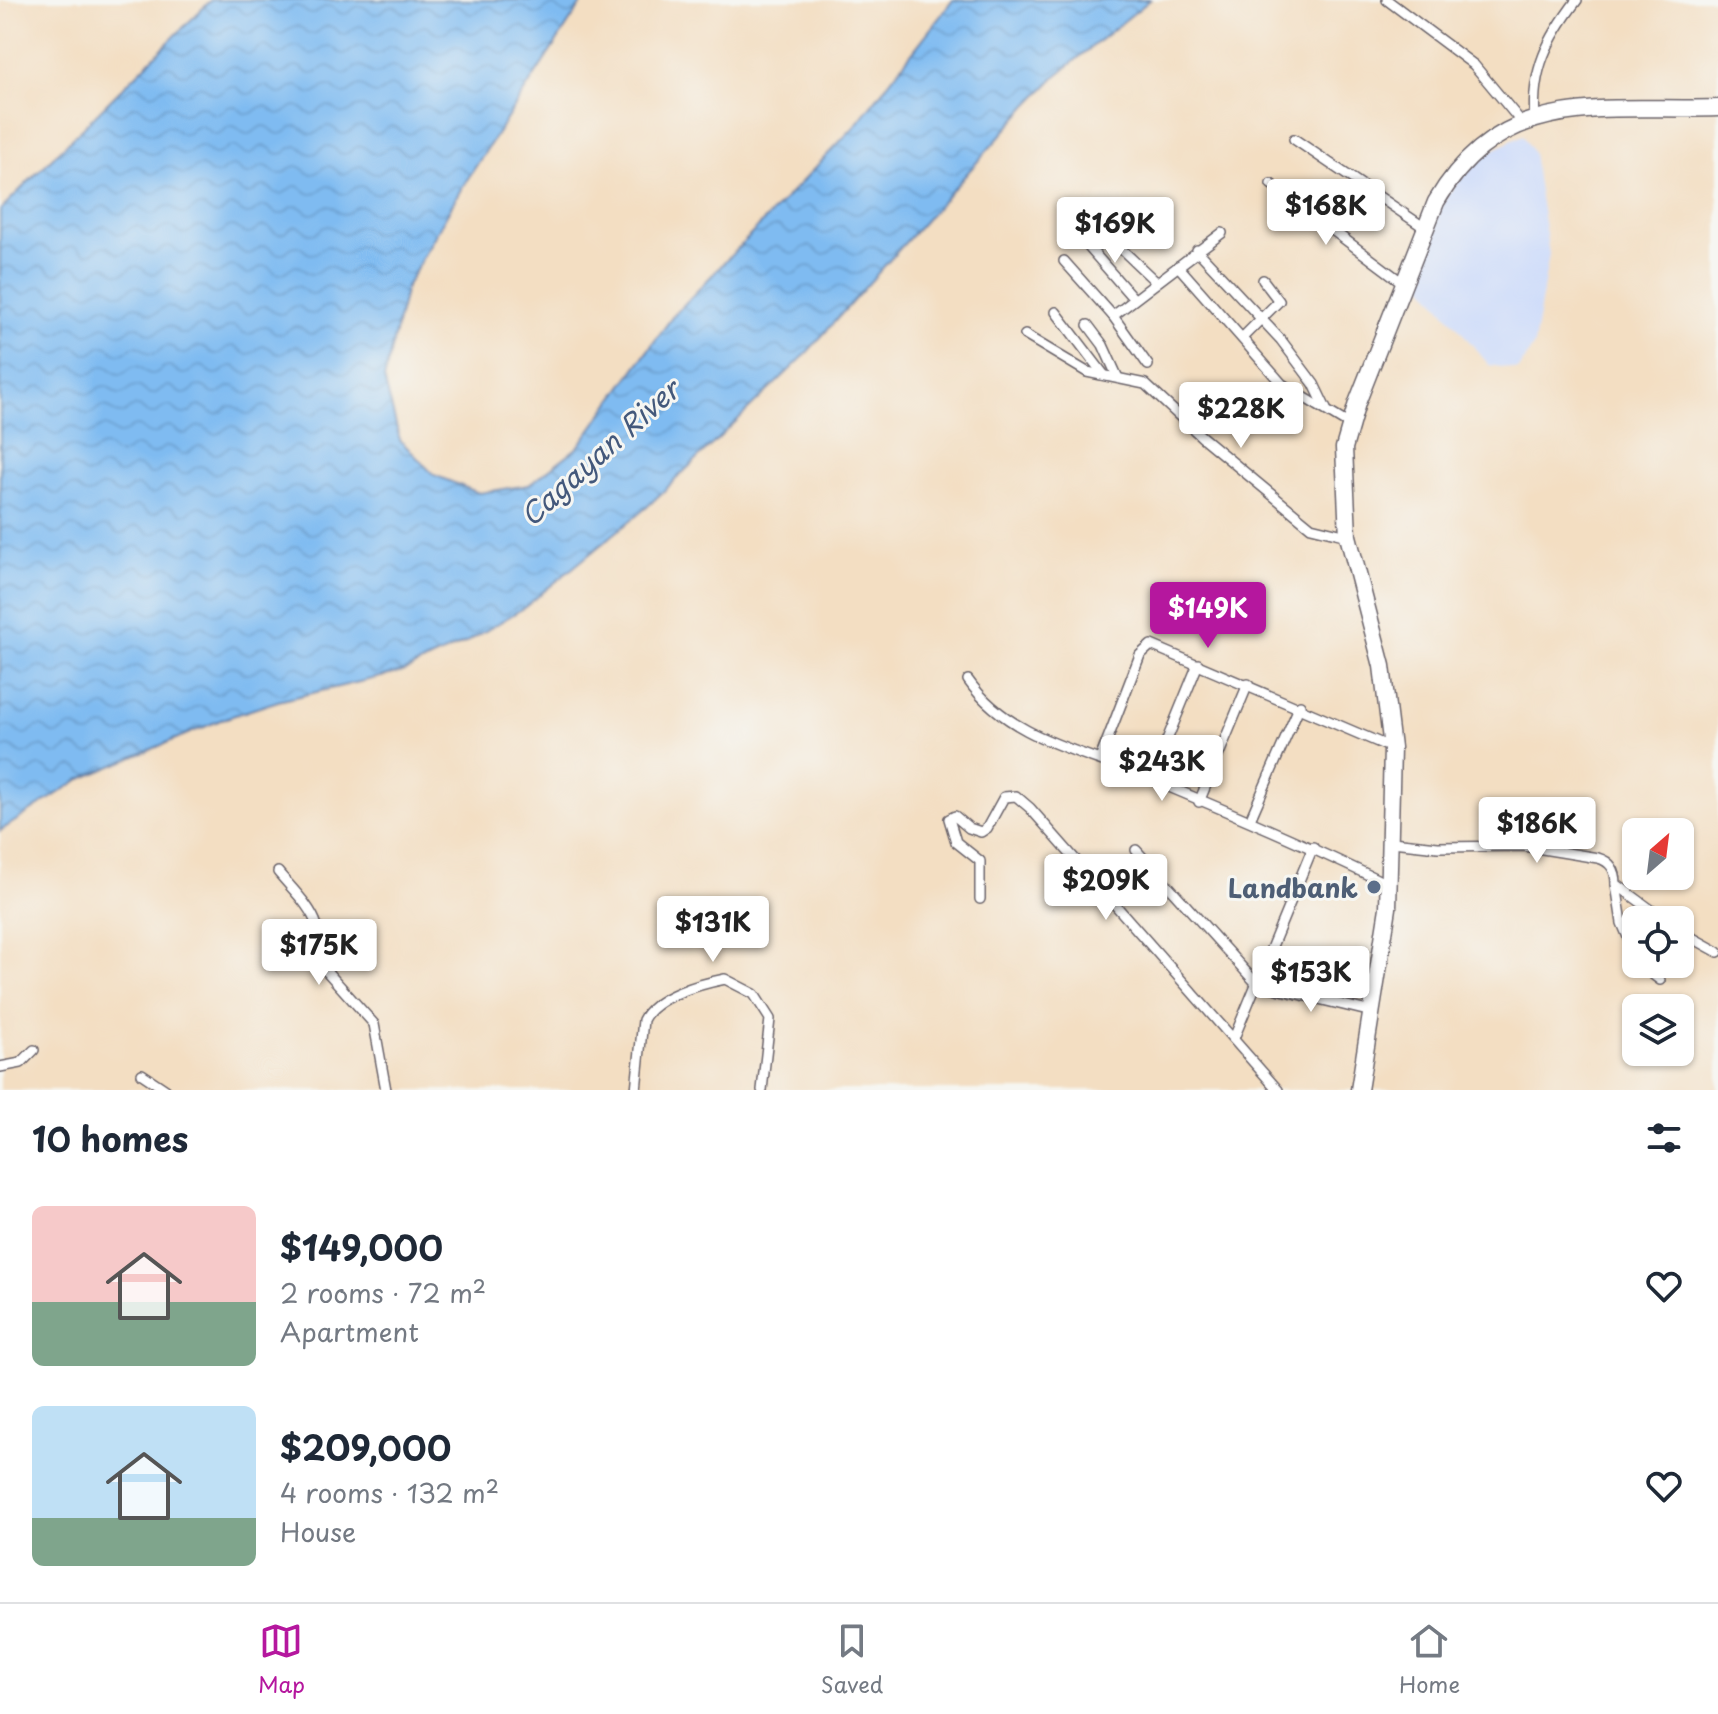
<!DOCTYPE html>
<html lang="en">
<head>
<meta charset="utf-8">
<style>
  body { margin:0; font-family:"Playpen Sans",sans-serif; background:#f6f6f7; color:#1f2937; height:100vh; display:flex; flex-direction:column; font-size:30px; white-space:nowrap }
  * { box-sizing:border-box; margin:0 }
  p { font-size:26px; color:#747a83 }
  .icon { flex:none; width:44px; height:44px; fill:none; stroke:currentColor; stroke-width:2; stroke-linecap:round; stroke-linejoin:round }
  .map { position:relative; height:1090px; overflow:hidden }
  .details { display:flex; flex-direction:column; background:#fff; flex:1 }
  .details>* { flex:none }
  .needle { width:52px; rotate:28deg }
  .buttons { position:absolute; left:1622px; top:818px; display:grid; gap:16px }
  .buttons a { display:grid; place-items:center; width:72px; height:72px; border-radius:12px; background:#fff; box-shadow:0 2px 6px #0004; font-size:40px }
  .price { position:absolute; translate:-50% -68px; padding:0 18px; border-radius:8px; background:#fff; color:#222; font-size:26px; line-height:52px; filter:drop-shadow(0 2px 4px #0008) }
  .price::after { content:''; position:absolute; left:50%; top:48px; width:24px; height:18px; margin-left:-12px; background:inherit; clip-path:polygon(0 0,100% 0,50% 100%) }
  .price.current { background:#b5179e; color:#fff }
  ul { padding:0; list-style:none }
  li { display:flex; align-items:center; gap:24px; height:200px; padding:0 32px }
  li span { display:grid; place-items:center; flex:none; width:224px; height:160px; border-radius:12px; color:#555 }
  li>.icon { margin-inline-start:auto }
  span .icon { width:96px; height:96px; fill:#fffc; stroke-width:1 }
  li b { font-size:34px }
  h2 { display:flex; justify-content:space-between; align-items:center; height:96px; padding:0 32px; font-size:34px }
  .tabs { display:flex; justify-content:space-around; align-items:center; height:112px; border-top:2px solid #e0e1e3; background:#fff; font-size:22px; color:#747a83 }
  .tabs a { display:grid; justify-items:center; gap:4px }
  .tabs .current { color:#b5179e }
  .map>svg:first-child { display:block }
</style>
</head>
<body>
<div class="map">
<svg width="1718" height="1090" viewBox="0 0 1718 1090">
  <defs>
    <pattern id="water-waves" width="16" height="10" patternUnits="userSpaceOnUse" patternTransform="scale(2)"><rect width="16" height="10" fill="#7fbbf1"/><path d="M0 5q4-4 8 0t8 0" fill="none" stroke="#6da0d0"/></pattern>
  </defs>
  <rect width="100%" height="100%" fill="#f6f6f2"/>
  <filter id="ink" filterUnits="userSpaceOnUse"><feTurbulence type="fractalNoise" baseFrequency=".0125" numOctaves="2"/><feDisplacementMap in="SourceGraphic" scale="16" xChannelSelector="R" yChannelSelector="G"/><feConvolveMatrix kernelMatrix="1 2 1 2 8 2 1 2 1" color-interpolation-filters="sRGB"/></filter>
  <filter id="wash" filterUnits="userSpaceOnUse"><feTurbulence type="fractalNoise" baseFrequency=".006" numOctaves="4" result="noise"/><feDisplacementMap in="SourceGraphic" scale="32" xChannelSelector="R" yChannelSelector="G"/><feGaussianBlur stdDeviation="1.8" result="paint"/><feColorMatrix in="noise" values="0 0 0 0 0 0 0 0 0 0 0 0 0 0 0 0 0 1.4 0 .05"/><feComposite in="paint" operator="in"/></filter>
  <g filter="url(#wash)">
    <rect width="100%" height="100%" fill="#f3dec2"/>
    <path fill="#cddbfa" d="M1523,135l10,18 16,101 -15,91 -16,25 -29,-5 -72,-87 12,-45 17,-36 31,-39z"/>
    <path fill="url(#water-waves)" stroke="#506e96" stroke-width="2" d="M211,0h373l-123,189 -55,98 -22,92 16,61 34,35 45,18 50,-8 49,-38 95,-131 181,-189 99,-127h197l-93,75 -29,30 -225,252 -156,150 -122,100 -58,35 -65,30 -124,29 -55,18 -144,61 -79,51v-621z"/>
  </g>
  <g filter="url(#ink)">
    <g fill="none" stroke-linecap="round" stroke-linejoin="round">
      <g stroke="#6b646a" stroke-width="12">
        <g id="street">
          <path d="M1387,0l87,65 49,59"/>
          <path d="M1535,119c-4,-49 13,-81 42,-119"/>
          <path d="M1294,139l131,89"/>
          <path d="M1271,184l132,99"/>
          <path d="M1066,221l67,77"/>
          <path d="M1097,226l58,55"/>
          <path d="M1082,239l27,-24"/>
          <path d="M1197,250l84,90 33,44 12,25"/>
          <path d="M1064,261l49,55 35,49"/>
          <path d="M1178,266l104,118 68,41"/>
          <path d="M1056,312l48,63"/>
          <path d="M1113,316l109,-83"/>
          <path d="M1088,325l15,20 15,33"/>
          <path d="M1025,335l62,37 58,12 57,53 109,90 37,9"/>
          <path d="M1243,337l36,-36 -16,-21"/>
          <path d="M968,680c42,60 116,71 180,98 81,34 162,68 241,107"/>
          <path d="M1100,759l40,-104 11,-10 241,103"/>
          <path d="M1151,779l47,-115"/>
          <path d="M1199,802l49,-118"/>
          <path d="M1250,820l50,-115"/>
          <path d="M1392,842l46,5 86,-1 74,12c14,4 18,13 18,26l49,36"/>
          <path d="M1136,850l121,134 115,28"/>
          <path d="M278,872c13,16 33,34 39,54 3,14 -4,26 4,39l53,59 12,66"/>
          <path d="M1616,884l6,39 14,33"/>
          <path d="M980,899v-38l-24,-19 -7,-23 6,-3 14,12 12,4 6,-4 17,-31 12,-1 14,12 248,282"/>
          <path d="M1680,931l38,21"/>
          <path d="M1639,964l21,16"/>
          <path d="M1234,1038l79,-191"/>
          <path d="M0,1067l21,-4 13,-13"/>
          <path d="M142,1074l24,16"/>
          <path d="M636,1090l7,-70c12,-24 57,-36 82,-41l29,15 16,25 -8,71"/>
        </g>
      </g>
      <g stroke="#6b646a" stroke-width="19">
        <path id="highway" d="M1359,1090l29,-182 4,-160 -10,-82 -34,-130 -4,-88 13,-45 79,-201c67,-115 169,-90 282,-94"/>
      </g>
      <use href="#street" stroke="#fff" stroke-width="9"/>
      <use href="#highway" stroke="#fff" stroke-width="16"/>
    </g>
  </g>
  <circle fill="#5c6f8a" stroke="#f6f6f2" stroke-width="3" cx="1374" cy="887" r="8"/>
  <g text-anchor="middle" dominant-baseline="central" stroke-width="6" stroke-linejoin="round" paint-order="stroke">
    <g font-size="26" font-weight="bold" fill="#4e5e75" stroke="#f6f6f2" text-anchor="end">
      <text x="1358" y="887">Landbank</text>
    </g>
    <g font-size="28" font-style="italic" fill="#43587b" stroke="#f6f6f2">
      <text transform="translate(599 452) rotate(-42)">Cagayan River</text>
    </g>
  </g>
</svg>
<div class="buttons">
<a><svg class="needle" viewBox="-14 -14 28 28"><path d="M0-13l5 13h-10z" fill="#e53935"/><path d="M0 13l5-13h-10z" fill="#747a83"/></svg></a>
<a><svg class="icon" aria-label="locate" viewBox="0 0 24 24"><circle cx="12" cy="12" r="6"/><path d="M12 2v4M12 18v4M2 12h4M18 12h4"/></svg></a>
<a><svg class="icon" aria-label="layers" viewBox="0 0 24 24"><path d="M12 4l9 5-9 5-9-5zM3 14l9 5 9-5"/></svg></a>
</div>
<b class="price" style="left:1326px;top:247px">$168K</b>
<b class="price" style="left:1115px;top:265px">$169K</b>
<b class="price" style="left:1241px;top:450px">$228K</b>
<b class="price current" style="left:1208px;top:650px">$149K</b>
<b class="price" style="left:1162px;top:803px">$243K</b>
<b class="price" style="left:1537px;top:865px">$186K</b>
<b class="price" style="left:1106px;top:922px">$209K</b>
<b class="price" style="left:713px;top:964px">$131K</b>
<b class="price" style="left:319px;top:987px">$175K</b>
<b class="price" style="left:1311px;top:1014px">$153K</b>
</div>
<section class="details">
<h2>10 homes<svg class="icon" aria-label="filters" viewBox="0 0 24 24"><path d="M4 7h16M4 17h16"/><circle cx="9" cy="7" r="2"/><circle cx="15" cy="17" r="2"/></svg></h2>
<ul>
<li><span style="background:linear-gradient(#f6c9c9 60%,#7fa58c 0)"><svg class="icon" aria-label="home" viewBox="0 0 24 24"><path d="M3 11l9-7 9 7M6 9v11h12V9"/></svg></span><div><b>$149,000</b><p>2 rooms · 72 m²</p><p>Apartment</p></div><svg class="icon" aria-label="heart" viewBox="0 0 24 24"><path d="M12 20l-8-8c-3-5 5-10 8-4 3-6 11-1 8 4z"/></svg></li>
<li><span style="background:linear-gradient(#bfe0f5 70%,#7fa58c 0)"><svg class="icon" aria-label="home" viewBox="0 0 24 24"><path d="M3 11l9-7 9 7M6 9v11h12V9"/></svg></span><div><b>$209,000</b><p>4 rooms · 132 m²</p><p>House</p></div><svg class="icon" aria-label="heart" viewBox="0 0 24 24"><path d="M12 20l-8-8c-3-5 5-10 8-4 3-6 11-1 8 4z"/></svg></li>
</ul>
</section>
<nav class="tabs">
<a class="current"><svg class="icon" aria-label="map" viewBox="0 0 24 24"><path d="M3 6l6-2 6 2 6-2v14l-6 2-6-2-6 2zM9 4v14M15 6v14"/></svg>Map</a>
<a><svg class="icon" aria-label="saved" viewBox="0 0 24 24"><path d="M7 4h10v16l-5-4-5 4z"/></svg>Saved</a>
<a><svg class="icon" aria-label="home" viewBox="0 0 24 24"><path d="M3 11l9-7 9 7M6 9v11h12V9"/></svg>Home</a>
</nav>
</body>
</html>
